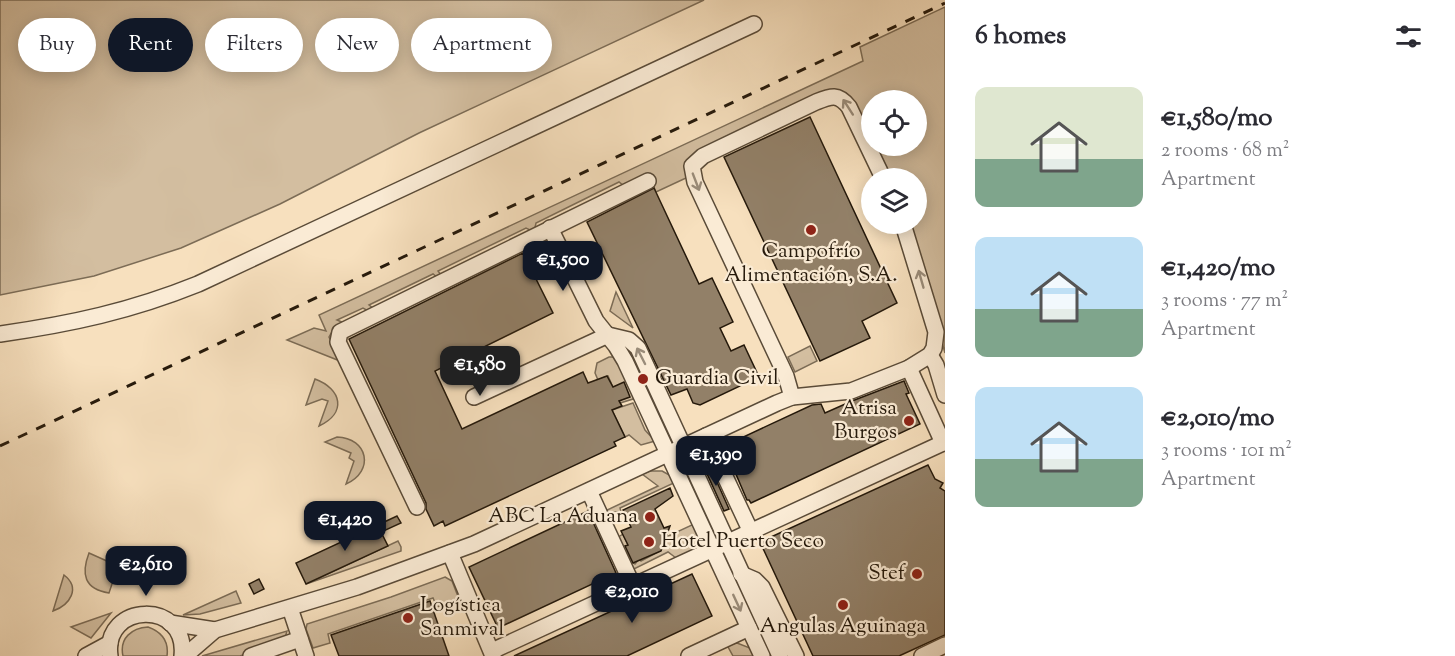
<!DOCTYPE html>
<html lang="en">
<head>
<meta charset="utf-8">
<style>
  body { margin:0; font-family:"Sorts Mill Goudy",serif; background:#f7f7f7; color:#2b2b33; height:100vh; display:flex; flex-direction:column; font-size:22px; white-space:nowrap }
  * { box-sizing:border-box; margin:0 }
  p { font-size:20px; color:#7c7c81 }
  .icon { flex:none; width:33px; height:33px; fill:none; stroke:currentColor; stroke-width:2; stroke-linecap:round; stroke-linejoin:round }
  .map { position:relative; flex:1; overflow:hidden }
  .side { display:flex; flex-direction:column; background:#fff; width:510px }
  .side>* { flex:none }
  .banner { position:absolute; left:18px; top:18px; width:570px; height:54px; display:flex; gap:12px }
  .controls { position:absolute; left:861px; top:90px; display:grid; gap:12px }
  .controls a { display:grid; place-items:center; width:66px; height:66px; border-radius:50%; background:#fff; box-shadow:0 3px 15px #0003; font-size:30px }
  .price { position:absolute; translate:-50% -51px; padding:0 14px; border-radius:12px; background:#111827; color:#fff; font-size:20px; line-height:39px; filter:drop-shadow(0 2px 3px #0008) }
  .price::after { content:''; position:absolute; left:50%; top:36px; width:18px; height:14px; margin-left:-9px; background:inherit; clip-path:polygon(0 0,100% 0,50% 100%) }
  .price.current { background:#222; color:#fff }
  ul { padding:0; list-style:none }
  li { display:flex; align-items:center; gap:18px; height:150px; padding:0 30px }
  li span { display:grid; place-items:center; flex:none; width:168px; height:120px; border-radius:12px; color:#555 }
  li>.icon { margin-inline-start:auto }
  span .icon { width:72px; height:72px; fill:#fffc; stroke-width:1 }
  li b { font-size:26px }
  h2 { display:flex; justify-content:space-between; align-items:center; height:72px; padding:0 30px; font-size:26px }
  .tag { padding:0 21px; border-radius:27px; background:#fff; box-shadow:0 3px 15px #0003; font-size:21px; line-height:54px }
  .tag.current { background:#111827; color:#fff }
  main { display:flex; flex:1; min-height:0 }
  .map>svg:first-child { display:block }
</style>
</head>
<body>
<main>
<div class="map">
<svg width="945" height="656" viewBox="0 0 945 656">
  <rect width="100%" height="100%" fill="#f7e0be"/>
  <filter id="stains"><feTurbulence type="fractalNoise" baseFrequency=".00333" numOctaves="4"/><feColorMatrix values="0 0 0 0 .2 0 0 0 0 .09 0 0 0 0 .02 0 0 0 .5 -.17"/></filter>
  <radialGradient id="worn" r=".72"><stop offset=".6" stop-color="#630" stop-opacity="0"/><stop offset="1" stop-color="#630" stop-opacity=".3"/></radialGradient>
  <g fill="#d3bea0" stroke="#7c6c56" stroke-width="1.5">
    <path d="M0,0h704l-285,133 -139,71 -99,44 -87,28 -94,19z"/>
    <path d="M945,7v346l-37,-129h8v-46h-26l-17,-32h43v-46h-44l-1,41c-5,-11 -18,-46 -29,-50 -6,-1 -14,1 -20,2l-127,60 -9,15v10l-30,14 -8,-18 -24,12 -5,-4 -83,41 -2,9 -8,-4 -88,43 4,5 -4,2 -5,-4 -64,31 5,4 -4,3 -7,-4 -26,12 7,3 -11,7 -4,7 11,24 -53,-21 27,-12 12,3 -7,-16 544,-254 -3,-14z"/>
    <path d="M616,292l17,36 -23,-17z"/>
    <path d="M810,346l7,15 -22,11 -7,-15z"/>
    <path d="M609,357h5l22,37 -3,5 -13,4 -12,-27 -10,4 -3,-7 2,-10z"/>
    <path d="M315,379c27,10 32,34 4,47l9,-25 -6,-2 -16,6z"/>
    <path d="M633,403l12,27 10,11 -14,4 -12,-10 -4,2 -13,-27z"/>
    <path d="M337,437c31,1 38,34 9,47l8,-23 -5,-3 2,-5 -26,-11z"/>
    <path d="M662,471l11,6 3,5 -56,26 1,4h-18l55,-26 -16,-12 8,-3z"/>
    <path d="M696,523l2,15 -6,13 -16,7 -8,-6 -38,19 -13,-33 6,-4 5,11 -3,2 7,15 3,2 4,-5 2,2 19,-10 6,-14z"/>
    <path d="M398,541l3,6v4l-95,33z"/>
    <path d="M89,553l29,13 -9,27c-25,-4 -28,-19 -20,-40z"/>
    <path d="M64,575c17,13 6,30 -11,36z"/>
    <path d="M445,577l7,4 7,18 -22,8 -4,-9 -105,36 2,9 -17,5 -7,-19 1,-5 84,-27z"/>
    <path d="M236,591l5,12 -41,11 -17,1z"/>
    <path d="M111,613l-20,25 -20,-11z"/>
    <path d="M148,627c14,5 21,14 19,29h-44c-4,-18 9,-28 25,-29z"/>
    <path d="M287,631l-2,7 -22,10 -23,8h-38z"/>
    <path d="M737,643l13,5 6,8h-23l-6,-11z"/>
  </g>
  <g fill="#928068" stroke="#25190b" stroke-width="1.5">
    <path d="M810,117l87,186 -35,18 8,17 -50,23 -96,-204z"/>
    <path d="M654,188l45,96 13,-6 21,44 -13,6 11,23 13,-6 15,32 -59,28 -7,-2 -6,-14 -16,6 -84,-173z"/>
    <path d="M523,253l30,60 -118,58 27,58 121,-57 5,11 19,-7 6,11 11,-5 6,15 -11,4 3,5 -10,4 13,27 -11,5 2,4 -171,80 -2,-5 -9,5 -8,-17v-6l-77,-164z"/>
    <path d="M904,381l5,12 -3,1 14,30 -169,79 -2,-3h-2l-23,-54 88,-41 9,-1 4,9 27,-12z"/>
    <path d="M709,464l20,45 -5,2 -20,-44z"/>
    <path d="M928,465l7,14 8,4 -3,5 5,3v144l-46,21h-86l-53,-114z"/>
    <path d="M670,488l3,8 -18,13 9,19 6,-2 -9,25 -28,12 -8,-17 3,-1 -7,-14 10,-4 -8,-17z"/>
    <path d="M588,511l28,62 -118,55 -29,-61z"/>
    <path d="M397,516l4,7 -20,9 7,14 -82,38 -10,-21z"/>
    <path d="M692,574l20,42 -85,40h-113z"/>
    <path d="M259,579l5,10 -10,5 -5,-10z"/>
    <path d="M430,601l19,55h-110l-8,-21z"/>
  </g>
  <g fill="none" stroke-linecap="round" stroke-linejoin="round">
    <g stroke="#5a4b38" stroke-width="18">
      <g id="minor">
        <path d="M550,228l46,93 20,25 9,15 137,295"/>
        <path d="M0,334c71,-10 131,-23 198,-50l556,-260"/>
        <path d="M608,335l21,5 9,8 142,308"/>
        <path d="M930,355l6,10 9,30"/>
        <path d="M909,368l34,75"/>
        <path d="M474,397l134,-62"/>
        <path d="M792,397l-6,-21 -91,-194 -3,-16 11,-10 113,-54c15,-6 22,-9 33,5l34,71"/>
        <path d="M706,436l45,96"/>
        <path d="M589,491l44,95"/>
        <path d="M417,507l-79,-165 2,-10 308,-151"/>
        <path d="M450,553l43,103"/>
        <path d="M741,574l14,6 7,7 34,69"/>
        <path d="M290,608l16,48"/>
        <path d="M170,623l45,7"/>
        <path d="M492,651l453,-209"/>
        <path d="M86,656l24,-13"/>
        <path d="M110,656c-8,-54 78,-57 72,0"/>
        <path d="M185,656l30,-26 142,-43 117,-43 303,-141 15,-6 59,-6 58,-23 21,-13 4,-7 2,-16 -33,-108"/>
        <path d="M251,656l49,-17"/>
        <path d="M689,656l60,-28"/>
        <path d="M922,656l23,-11"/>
      </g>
    </g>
    <use href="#minor" stroke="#faebd5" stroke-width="15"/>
    <path stroke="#25190b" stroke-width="3" stroke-dasharray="10 10" stroke-linecap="butt" d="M0,446l945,-443"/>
  </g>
  <defs><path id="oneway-shaft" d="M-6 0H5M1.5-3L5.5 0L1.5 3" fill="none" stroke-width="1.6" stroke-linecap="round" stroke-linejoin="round" transform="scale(1.5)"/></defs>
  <g stroke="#9a8c7a">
    <use href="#oneway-shaft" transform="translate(848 107) rotate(-123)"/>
    <use href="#oneway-shaft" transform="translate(696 182) rotate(69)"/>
    <use href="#oneway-shaft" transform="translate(921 279) rotate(-106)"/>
    <use href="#oneway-shaft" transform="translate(641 356) rotate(-117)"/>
    <use href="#oneway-shaft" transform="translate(737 603) rotate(65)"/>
  </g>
  <g fill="#8f2418" stroke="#faebd5" stroke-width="2">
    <circle cx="811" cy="230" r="6"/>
    <circle cx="643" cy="379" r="6"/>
    <circle cx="909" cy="421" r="6"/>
    <circle cx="650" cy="517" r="6"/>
    <circle cx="649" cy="542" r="6"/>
    <circle cx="917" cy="574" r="6"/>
    <circle cx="843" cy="605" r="6"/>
    <circle cx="408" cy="618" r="6"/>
  </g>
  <g text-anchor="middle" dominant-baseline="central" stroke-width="4.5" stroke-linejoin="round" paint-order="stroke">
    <g font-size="21" fill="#25190b" stroke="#faebd5" text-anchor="start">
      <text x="811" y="252" text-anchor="middle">Campofrío<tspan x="811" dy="24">Alimentación, S.A.</tspan></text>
      <text x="655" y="379">Guardia Civil</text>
      <text x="897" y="409" text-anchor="end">Atrisa<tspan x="897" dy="24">Burgos</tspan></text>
      <text x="638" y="517" text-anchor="end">ABC La Aduana</text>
      <text x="661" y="542">Hotel Puerto Seco</text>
      <text x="905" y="574" text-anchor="end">Stef</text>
      <text x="420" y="606">Logística<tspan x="420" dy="24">Sanmival</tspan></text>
      <text x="843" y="627" text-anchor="middle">Angulas Aguinaga</text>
    </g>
  </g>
  <rect width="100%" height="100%" filter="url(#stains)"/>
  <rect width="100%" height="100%" fill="url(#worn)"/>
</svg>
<div class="controls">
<a><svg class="icon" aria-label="locate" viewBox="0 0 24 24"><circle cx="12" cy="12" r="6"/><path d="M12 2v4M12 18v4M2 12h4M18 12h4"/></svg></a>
<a><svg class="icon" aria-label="layers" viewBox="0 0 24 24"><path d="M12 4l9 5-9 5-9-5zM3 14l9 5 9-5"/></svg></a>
</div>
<b class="price" style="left:563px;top:292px">€1,500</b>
<b class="price current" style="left:480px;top:397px">€1,580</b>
<b class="price" style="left:716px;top:487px">€1,390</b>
<b class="price" style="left:345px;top:552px">€1,420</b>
<b class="price" style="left:146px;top:597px">€2,610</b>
<b class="price" style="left:632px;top:624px">€2,010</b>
<div class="banner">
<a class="tag">Buy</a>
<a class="tag current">Rent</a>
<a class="tag">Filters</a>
<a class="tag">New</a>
<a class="tag">Apartment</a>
</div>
</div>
<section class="side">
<h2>6 homes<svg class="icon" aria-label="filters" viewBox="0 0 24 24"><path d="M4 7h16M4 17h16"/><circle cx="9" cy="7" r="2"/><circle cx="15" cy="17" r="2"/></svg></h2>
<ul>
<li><span style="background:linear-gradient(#dfe7d0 60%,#7fa58c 0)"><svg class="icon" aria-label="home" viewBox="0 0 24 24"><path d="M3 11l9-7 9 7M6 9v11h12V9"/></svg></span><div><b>€1,580/mo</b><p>2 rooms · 68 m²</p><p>Apartment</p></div></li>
<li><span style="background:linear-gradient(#bfe0f5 60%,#7fa58c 0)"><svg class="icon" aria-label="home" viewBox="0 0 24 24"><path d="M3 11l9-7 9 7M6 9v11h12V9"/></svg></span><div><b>€1,420/mo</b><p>3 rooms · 77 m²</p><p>Apartment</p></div></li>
<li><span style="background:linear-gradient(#bfe0f5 60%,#7fa58c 0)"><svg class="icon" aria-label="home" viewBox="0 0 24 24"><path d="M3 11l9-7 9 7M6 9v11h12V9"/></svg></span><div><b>€2,010/mo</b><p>3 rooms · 101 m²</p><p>Apartment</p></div></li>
</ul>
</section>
</main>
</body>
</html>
